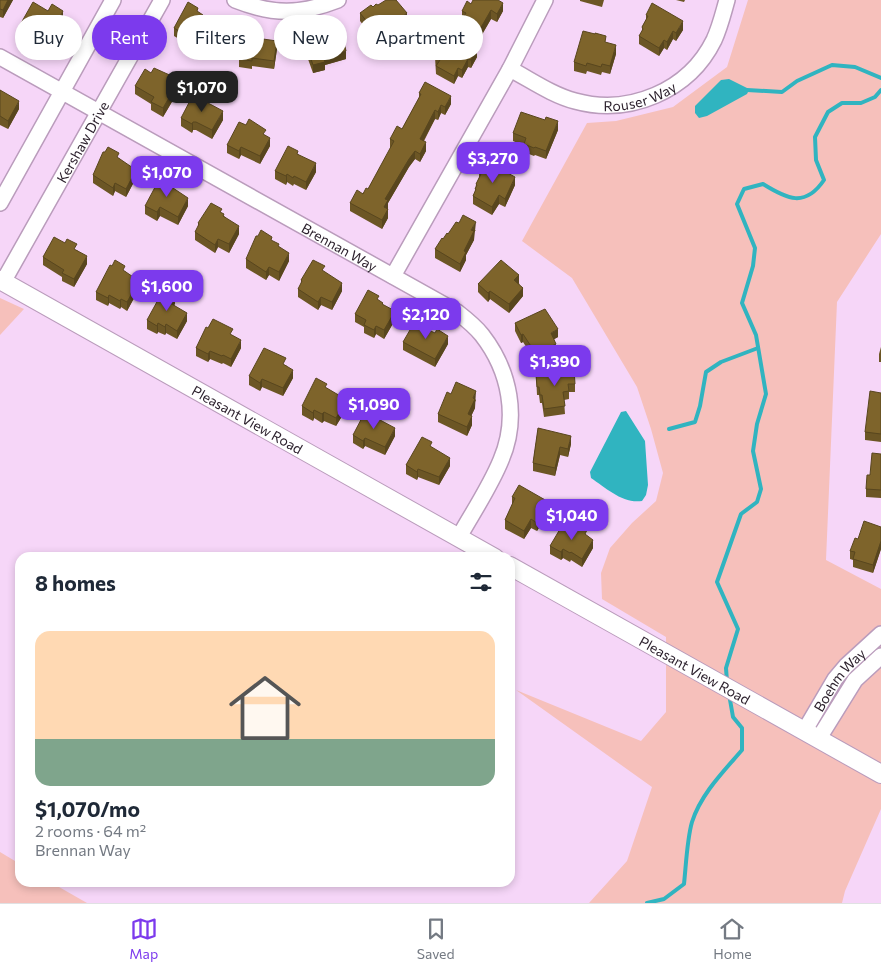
<!DOCTYPE html>
<html lang="en">
<head>
<meta charset="utf-8">
<style>
  body { margin:0; font-family:Commissioner,sans-serif; background:#f2f2f3; color:#1f2937; height:100vh; display:flex; flex-direction:column; font-size:19px; white-space:nowrap }
  * { box-sizing:border-box; margin:0 }
  p { font-size:16px; color:#747a83 }
  .icon { flex:none; width:28px; height:28px; fill:none; stroke:currentColor; stroke-width:2; stroke-linecap:round; stroke-linejoin:round }
  .map { position:relative; flex:1; overflow:hidden }
  .details { position:absolute; left:15px; top:552px; width:500px; height:335px; display:flex; flex-direction:column; background:#fff; border-radius:15px; box-shadow:0 2px 8px #0003 }
  .details>* { flex:none }
  .hud { position:absolute; left:15px; top:15px; width:500px; height:45px; display:flex; gap:10px }
  .price { position:absolute; translate:-50% -42px; padding:0 11px; border-radius:10px; background:#7c3aed; color:#fff; font-size:16px; line-height:32px; filter:drop-shadow(0 1px 2px #0008) }
  .price::after { content:''; position:absolute; left:50%; top:30px; width:15px; height:11px; margin-left:-8px; background:inherit; clip-path:polygon(0 0,100% 0,50% 100%) }
  .price.current { background:#222; color:#fff }
  ul { padding:0; list-style:none }
  li { display:grid; align-content:center; gap:10px; height:265px; padding:0 20px }
  li span { display:grid; place-items:center; height:155px; border-radius:15px; color:#555 }
  li>.icon { margin-inline-start:auto }
  span .icon { width:90px; height:90px; fill:#fffc; stroke-width:1 }
  li b { font-size:21px }
  h2 { display:flex; justify-content:space-between; align-items:center; height:60px; padding:0 20px; font-size:21px }
  .chip { padding:0 18px; border-radius:22px; background:#fff; box-shadow:0 2px 8px #0003; font-size:18px; line-height:45px }
  .chip.current { background:#7c3aed; color:#fff }
  .dock { display:flex; justify-content:space-around; align-items:center; height:70px; border-top:1px solid #e0e1e3; background:#fff; font-size:14px; color:#747a83 }
  .dock a { display:grid; justify-items:center; gap:2px }
  .dock .current { color:#7c3aed }
  .map>svg:first-child { display:block }
</style>
</head>
<body>
<div class="map">
<svg width="881" height="903" viewBox="0 0 881 903">
  <rect width="100%" height="100%" fill="#f6d6f8"/>
  <g fill="#f6c0bb">
    <path d="M748,0h133v234l-44,68 -11,258 55,29v220l-36,82 -3,12h-253l38,-42 25,-74 -136,-97 125,51 25,-29v-75l-64,-38 -1,-26 9,-25 22,-25 24,-22 7,-28 -12,-44 -14,-42 -65,-109 -50,-37 65,-118 29,-2 57,-14 54,-40z"/>
    <path d="M0,298l24,11 -24,26z"/>
    <path d="M0,852l20,12v18l32,1 35,20h-87z"/>
  </g>
  <g fill="#30b4c0">
    <path d="M729,79l18,9 2,2 -2,4 -40,22 -8,2 -4,-5v-7l26,-26z"/>
    <path d="M626,411l19,30 3,44 -2,10 -4,6c-19,3 -36,-13 -51,-23l-1,-6 31,-60z"/>
  </g>
  <g fill="none" stroke-linecap="round" stroke-linejoin="round">
    <g stroke="#30b4c0" stroke-width="4">
      <path d="M747,90l35,2 15,-11 35,-16 23,2 26,11"/>
      <path d="M669,429l26,-7 5,-16 6,-34 15,-10 37,-14"/>
      <path d="M727,682l-1,-14 12,-39 -21,-47 24,-68 16,-12 4,-13 -8,-38 4,-27 9,-30 -10,-59 -14,-32 11,-37 2,-18 -18,-44 7,-15 19,-5c24,15 42,24 61,-4l-8,-20 -1,-23 13,-25 14,-9h19l14,-6 6,-7"/>
      <path d="M647,903l17,-4 20,-15c2,-18 3,-45 8,-62 9,-28 31,-50 50,-72v-22l-9,-11 -4,-23"/>
    </g>
    <g stroke="#ba9cbc" stroke-width="18">
      <g id="minor">
        <path d="M235,0c38,15 65,15 103,0"/>
        <path id="s1" d="M0,57l457,255c9,7 18,14 25,23 28,36 37,83 19,125 -11,27 -28,52 -42,77"/>
        <path id="s2" d="M510,69c21,11 42,26 65,32 54,15 114,-10 139,-61 6,-13 9,-26 13,-40"/>
        <path d="M0,203l113,-203"/>
        <path d="M393,276l117,-207 35,-69"/>
        <path id="s3" d="M3,282l159,-282"/>
        <path id="s4" d="M805,730l30,-51 11,-13 35,-32"/>
        <path d="M819,738l36,-58 26,-24"/>
      </g>
    </g>
    <g stroke="#ba9cbc" stroke-width="20">
      <g id="tertiary">
        <path id="s5" d="M0,280l495,278"/>
        <path id="s6" d="M510,566l371,208"/>
      </g>
    </g>
    <use href="#minor" stroke="#fff" stroke-width="15"/>
    <use href="#tertiary" stroke="#fff" stroke-width="18"/>
  </g>
  <g fill="#6c5625">
    <path d="M0,0h13l-10,18 -3,-1z"/>
    <path d="M580,0h24l-2,7 -22,-6z"/>
    <path d="M676,0h9l-1,2z"/>
    <path d="M471,4l32,7 -6,11 -6,-3 -16,28 2,10 -6,11 -3,-1 -6,11 -4,-2 -4,8 -18,-10 -1,-17 10,-7 18,-30 -1,-1v-8z"/>
    <path d="M378,5l29,16 -6,5v8l-20,13 -21,-26v-8z"/>
    <path d="M198,12l23,26 -6,12 -10,-5 -2,4 -10,-5 -2,2 -17,-10v-8z"/>
    <path d="M646,15l37,15 -7,11 -3,-2 -6,11 -3,-2 -5,8 -20,-12v-8l3,-4v-5l4,-7z"/>
    <path d="M63,19l1,9 -10,18 -20,-10 -3,4 -11,-7v-8z"/>
    <path d="M304,33h14l28,26 -21,6v5l-12,3 -9,-25z"/>
    <path d="M257,35l6,4 14,10 -3,20 -22,-3v3l-13,-2v-8z"/>
    <path d="M606,43l10,11 -6,20 -8,-2 -1,3 -14,-4 -1,3 -12,-3v-9z"/>
    <path d="M135,86h39l2,9 -13,22 -12,-7v-6l-16,-10z"/>
    <path d="M0,90l19,19 -11,20 -8,-4z"/>
    <path d="M419,93l32,11 -6,11 -4,-2 -3,7 -3,-1 -11,22 2,10 -6,11 -5,-3 -6,8 -21,36v15l-6,11 -32,-18v-8l18,-14 23,-41 -1,-1v-8l12,-10 17,-31z"/>
    <path d="M181,118l42,2 -11,19 -16,-9h-3l-1,3 -11,-7z"/>
    <path d="M558,130l-12,29 -11,-4 -1,1 -10,-4v-6l-11,-5v-8z"/>
    <path d="M266,136l4,10 -10,18 -19,-9 -2,4 -12,-6v-8z"/>
    <path d="M298,154l18,18 -10,18 -12,-6 -1,2 -6,-4 -1,3 -11,-6v-8z"/>
    <path d="M119,158l17,20 -10,19 -11,-6 -2,5 -20,-13v-8z"/>
    <path d="M479,173l36,12 -10,22 -6,-3 -7,11 -19,-11v-8l2,-4 1,-8 3,-6z"/>
    <path d="M172,187l16,19 -10,19 -18,-9 -3,5 -12,-7v-8z"/>
    <path d="M222,213l2,3 15,18 -10,19 -11,-6 -3,6 -20,-13v-8l3,-5v-4z"/>
    <path d="M476,230l-2,2v8l-8,15v5l-6,12 -25,-14v-9l13,-15z"/>
    <path d="M272,241l7,6 10,14 -10,20 -10,-6 -3,5 -20,-12v-9z"/>
    <path d="M77,250l10,14 -13,23 -12,-6v-4l-19,-12v-8z"/>
    <path d="M125,271l14,18 -12,22 -6,-4 -1,2 -11,-6 -1,3 -12,-6v-8z"/>
    <path d="M325,272l17,19 -10,19 -11,-5 -3,5 -20,-13v-8l3,-5v-4z"/>
    <path d="M519,283l4,13 -14,17 -19,-14 -2,3 -10,-10v-8z"/>
    <path d="M379,301l16,19 -11,19 -8,-5 -2,4 -10,-5v-6l-9,-5v-8z"/>
    <path d="M175,304l-1,1 13,16 -10,18 -11,-6 -1,2 -7,-3 -1,2 -10,-5v-9z"/>
    <path d="M515,323l43,14 -4,2 2,13 -20,10 -13,-20 -2,1 -6,-12z"/>
    <path d="M208,328l25,8 8,12 -10,19 -8,-4 -1,1 -12,-5 -2,3 -12,-6v-8z"/>
    <path d="M403,342l45,2 -13,23 -32,-17z"/>
    <path d="M881,347v15h-2v-8z"/>
    <path d="M286,365l7,13 -10,18 -21,-9 -2,4 -11,-6v-9z"/>
    <path d="M536,375l39,9v8h-6v7l-5,1 1,14 -21,3 -2,-14h-2l-1,-8h-2z"/>
    <path d="M327,388l20,20 -11,18 -12,-5 -2,2 -8,-5 -1,3 -11,-6v-9z"/>
    <path d="M881,393v49l-16,-2v-8z"/>
    <path d="M451,394l25,6 -1,2v6l-4,8 1,9 -5,11 -29,-14v-8z"/>
    <path d="M538,428l33,16 -3,13 -8,-2 -5,21 -22,-5v-8z"/>
    <path d="M353,435l42,1 -10,19 -20,-9 -2,3 -10,-6z"/>
    <path d="M432,448l18,18 -11,19 -21,-8 -1,3 -11,-6v-9z"/>
    <path d="M881,454v44l-15,-1v-8l4,-14z"/>
    <path d="M512,497l35,13 -4,7v4l-6,10 -6,-3 -7,11 -19,-10v-9l7,-15z"/>
    <path d="M881,527v22l-8,24 -20,-6v-7l-3,-1v-8l8,-12z"/>
    <path d="M587,536l6,12 -11,19 -11,-7 -1,2 -7,-4 -2,2 -11,-6v-8z"/>
  </g>
  <g fill="#58461e">
    <path d="M8,0h5l-10,18v-8z"/>
    <path d="M503,3v8l-6,11v-8z"/>
    <path d="M491,10v9l-20,34v-8z"/>
    <path d="M63,11v8l-3,-2z"/>
    <path d="M407,13v8l-6,5v8l-20,13v-8l16,-18z"/>
    <path d="M64,20v8l-10,18v-9z"/>
    <path d="M683,21v9l-7,11v-8z"/>
    <path d="M34,27v9l-3,4v-8z"/>
    <path d="M221,30v8l-6,12v-8z"/>
    <path d="M673,31v8l-6,11v-8z"/>
    <path d="M193,35v9l-2,2v-8z"/>
    <path d="M205,37v8l-2,4v-8z"/>
    <path d="M664,40v8l-5,8v-8z"/>
    <path d="M277,41v8l-3,20v-8z"/>
    <path d="M616,45v9l-6,20v-8z"/>
    <path d="M477,48v9l-6,11v-8z"/>
    <path d="M346,51v8l-21,6v5l-12,3v-8l10,-8z"/>
    <path d="M468,59v8l-6,11v-8z"/>
    <path d="M458,68v8l-4,8v-8z"/>
    <path d="M174,77v9l-3,-3z"/>
    <path d="M176,86v9l-13,22v-9z"/>
    <path d="M451,96v8l-6,11v-8z"/>
    <path d="M19,101v8l-11,20v-8z"/>
    <path d="M441,105v8l-3,7v-8z"/>
    <path d="M435,110v9l-15,28v-8z"/>
    <path d="M223,111v9l-11,19v-9z"/>
    <path d="M558,121v9l-12,29v-8z"/>
    <path d="M193,122v8l-1,3v-9z"/>
    <path d="M270,138v8l-10,18v-8z"/>
    <path d="M426,142v9l-6,11v-8z"/>
    <path d="M241,147v8l-2,4v-8z"/>
    <path d="M415,151v8l-6,8 -21,36v6l-4,6 1,-16 24,-40z"/>
    <path d="M316,163v9l-10,18v-8z"/>
    <path d="M136,170v8l-10,19v-8z"/>
    <path d="M287,174v8l-1,3v-9z"/>
    <path d="M515,177v8l-10,22v-8z"/>
    <path d="M115,183v8l-2,5v-8z"/>
    <path d="M499,195v9l-7,11v-8z"/>
    <path d="M188,198v8l-10,19v-8z"/>
    <path d="M160,207v9l-3,5v-9z"/>
    <path d="M388,209v9l-6,11v-9z"/>
    <path d="M476,222l-2,18 -8,15v5l-6,12v-8l11,-34z"/>
    <path d="M239,226v8l-10,19v-9z"/>
    <path d="M218,239v8l-3,6v-8z"/>
    <path d="M289,253v8l-10,20v-9z"/>
    <path d="M87,256v8l-13,23v-8z"/>
    <path d="M269,267v8l-3,5v-8z"/>
    <path d="M519,275v8l-5,5v-8z"/>
    <path d="M139,281v8l-12,22v-9z"/>
    <path d="M342,283v8l-10,19v-8z"/>
    <path d="M523,288v8l-14,17v-9z"/>
    <path d="M490,291v8l-2,3v-9z"/>
    <path d="M109,295v8l-1,3v-8z"/>
    <path d="M175,296v8l-5,8v-9z"/>
    <path d="M321,297v8l-3,5v-8z"/>
    <path d="M121,299v8l-1,2v-8z"/>
    <path d="M395,311v9l-11,19v-9z"/>
    <path d="M187,313v8l-10,18v-8z"/>
    <path d="M158,323v9l-1,2v-8z"/>
    <path d="M166,324v9l-1,2v-8z"/>
    <path d="M376,326v8l-2,4v-8z"/>
    <path d="M558,329v8l-7,4v-8z"/>
    <path d="M523,334v8l-2,1v-8z"/>
    <path d="M448,336v8l-13,23v-8z"/>
    <path d="M241,340v8l-10,19v-8z"/>
    <path d="M556,344v8l-20,10v-8z"/>
    <path d="M210,351v8l-2,3v-8z"/>
    <path d="M293,370v8l-10,18v-8z"/>
    <path d="M262,379v8l-2,4v-8z"/>
    <path d="M476,391l-1,17 -7,15v-9l5,-16z"/>
    <path d="M347,400v8l-11,18v-8z"/>
    <path d="M314,410v8l-1,3v-8z"/>
    <path d="M324,412v9l-2,2v-9z"/>
    <path d="M472,416v9l-5,11v-9z"/>
    <path d="M395,428v8l-10,19v-8z"/>
    <path d="M571,436v8l-3,13v-8z"/>
    <path d="M365,438v8l-2,3v-8z"/>
    <path d="M560,447v8l-5,21v-8z"/>
    <path d="M450,458v8l-11,19v-8z"/>
    <path d="M418,469v8l-1,3v-8z"/>
    <path d="M547,501v9l-4,7v4l-6,10v-8l4,-11z"/>
    <path d="M531,519v9l-7,11v-8z"/>
    <path d="M593,540v8l-11,19v-8z"/>
    <path d="M881,541v8l-8,24v-8z"/>
    <path d="M563,549v9l-2,2v-8z"/>
  </g>
  <g fill="#7e642b" stroke="#58461e">
    <path d="M0,0h8l-5,10 -3,-1z"/>
    <path d="M386,0h10l11,13 -10,8 4,5 -20,13 -21,-26 11,-8 2,2 3,-3 2,1z"/>
    <path d="M473,0h25l5,3 -6,11 -6,-4 -20,35 6,3 -6,12 -3,-1 -6,11 -4,-2 -4,8 -18,-10 4,-6 -5,-3 6,-9 4,2 21,-37 -4,-2 5,-10 4,3z"/>
    <path d="M33,2l15,9 4,-7 11,7 -3,6 4,3 -10,17 -20,-10 -3,5 -11,-7z"/>
    <path d="M188,2l10,6 -1,3 6,4 -1,2 19,13 -6,12 -10,-5 -2,4 -10,-6 -2,3 -17,-10z"/>
    <path d="M652,3l31,18 -7,12 -3,-2 -6,11 -3,-2 -5,8 -20,-12 4,-7 -1,-2 6,-11 -2,-1z"/>
    <path d="M317,30l1,3 23,-3 5,21 -23,6 2,5 -12,3 -9,-26h2l-2,-6z"/>
    <path d="M245,31l12,1 -1,3 7,1v3l14,2 -3,20 -22,-3v3l-13,-2z"/>
    <path d="M583,31l12,3v-1l11,3 -1,6 11,3 -6,21 -8,-2 -1,3 -14,-4 -1,3 -12,-4z"/>
    <path d="M154,68l20,9 -3,6 5,3 -13,22 -12,-6 3,-5 -19,-11 10,-17 6,4z"/>
    <path d="M425,82l26,14 -6,11 -4,-2 -3,7 -3,-2 -15,29 6,3 -6,12 -5,-3 -6,8 -24,40 3,1 -4,7 4,2 -6,11 -32,-17 7,-13 6,4 3,-6 2,1 26,-48 -4,-2 7,-13 5,3 19,-35 -2,-1z"/>
    <path d="M0,90l19,11 -11,20 -8,-5z"/>
    <path d="M193,95l30,16 -11,19 -16,-8h-3l-1,2 -11,-6z"/>
    <path d="M521,112l24,8 1,-3 12,4 -12,30 -11,-4 -1,1 -10,-4 2,-6 -13,-5z"/>
    <path d="M249,119l17,11 -3,4 7,4 -10,18 -19,-9 -2,4 -12,-6 12,-23 7,3z"/>
    <path d="M288,146l10,5 -1,3 19,9 -10,19 -12,-6 -1,2 -6,-4 -1,2 -11,-5z"/>
    <path d="M108,147l11,6 -2,4 19,13 -10,19 -11,-6 -2,5 -20,-13 10,-23h2z"/>
    <path d="M486,161l29,16 -10,22 -6,-4 -7,12 -19,-11 3,-7h-1l2,-4 -1,-1 5,-10 -2,-1z"/>
    <path d="M161,176l11,6 -2,4 18,12 -10,19 -18,-10 -3,5 -12,-6z"/>
    <path d="M211,203l11,6 -2,3 4,2 -1,2 16,10 -10,18 -11,-5 -3,6 -20,-13 4,-8 -1,-1z"/>
    <path d="M463,215l13,7 -5,8 3,1 -10,20 2,1 -6,12 -25,-15 7,-11 1,1 4,-6 1,1 8,-12 3,1z"/>
    <path d="M261,230l11,7 -1,3 8,4 -1,2 11,7 -10,19 -10,-5 -3,5 -20,-13 10,-23h2z"/>
    <path d="M54,237l11,6 2,-4 10,5 -3,5 13,7 -13,23 -12,-6 2,-3 -21,-13z"/>
    <path d="M115,260l10,6 -2,4 16,11 -12,21 -6,-3 -1,2 -11,-6 -1,3 -12,-6 14,-27 2,1z"/>
    <path d="M313,260l12,6 -3,4 20,13 -10,19 -11,-5 -3,5 -20,-13 4,-8 -1,-1z"/>
    <path d="M501,260l18,15 -5,5 9,8 -14,16 -19,-13 -2,2 -10,-9z"/>
    <path d="M164,289l11,7 -5,7 17,10 -10,18 -11,-7 -1,3 -7,-4 -1,3 -10,-6z"/>
    <path d="M368,290l11,6 -2,3 6,4 -1,1 13,7 -11,19 -8,-4 -2,4 -10,-5 2,-5 -11,-6z"/>
    <path d="M545,309l13,20 -7,4 5,11 -20,10 -13,-20 -2,1 -6,-12z"/>
    <path d="M213,319l20,10 -3,5 11,6 -10,19 -8,-4 -1,1 -12,-5 -2,3 -12,-6 10,-21 2,1z"/>
    <path d="M414,323l21,10 2,-4 11,7 -13,23 -32,-17z"/>
    <path d="M264,348l22,10 -3,6 10,6 -10,18 -21,-9 -2,4 -11,-7z"/>
    <path d="M574,369l1,15h-7l1,7 -6,1 2,14 -21,3 -2,-14h-2l-1,-8h-2l-1,-12z"/>
    <path d="M316,378l11,6 -2,3 22,13 -11,18 -12,-6 -2,2 -8,-4 -1,3 -11,-7z"/>
    <path d="M456,382l20,9 -3,7 2,1 -7,15 4,2 -5,11 -29,-13 9,-22 4,2z"/>
    <path d="M870,391l11,2v41l-16,-2z"/>
    <path d="M365,412l30,16 -10,19 -20,-9 -2,3 -10,-6z"/>
    <path d="M538,428l33,8 -3,13 -8,-2 -5,21 -22,-5z"/>
    <path d="M422,437l10,5 -2,4 20,12 -11,19 -21,-8 -1,3 -11,-7z"/>
    <path d="M872,453l9,1v36l-15,-1 1,-14h3z"/>
    <path d="M519,485l28,16 -6,11 2,1 -6,10 -6,-4 -7,12 -19,-11 10,-22 -3,-1z"/>
    <path d="M864,521l17,6v14l-8,24 -20,-6 2,-7 -5,-1 5,-13 3,1z"/>
    <path d="M563,524l10,5h2l2,-4 10,5 -2,4 8,6 -11,19 -11,-7 -1,1 -7,-4 -2,3 -11,-6z"/>
  </g>
  <g text-anchor="middle" dominant-baseline="central" stroke-width="5" stroke-linejoin="round" paint-order="stroke">
    <g font-size="14" fill="#2a1f2b" stroke="#fbe8fd">
      <text stroke="none"><textPath href="#s2" startOffset="139">Rouser Way</textPath></text>
      <text stroke="none"><textPath href="#s3" startOffset="161">Kershaw Drive</textPath></text>
      <text stroke="none"><textPath href="#s1" startOffset="389">Brennan Way</textPath></text>
      <text stroke="none"><textPath href="#s5" startOffset="284">Pleasant View Road</textPath></text>
      <text stroke="none"><textPath href="#s6" startOffset="212">Pleasant View Road</textPath></text>
      <text stroke="none"><textPath href="#s4" startOffset="61">Boehm Way</textPath></text>
    </g>
  </g>
</svg>
<b class="price current" style="left:202px;top:113px">$1,070</b>
<b class="price" style="left:493px;top:184px">$3,270</b>
<b class="price" style="left:167px;top:198px">$1,070</b>
<b class="price" style="left:167px;top:312px">$1,600</b>
<b class="price" style="left:426px;top:340px">$2,120</b>
<b class="price" style="left:555px;top:387px">$1,390</b>
<b class="price" style="left:374px;top:430px">$1,090</b>
<b class="price" style="left:572px;top:541px">$1,040</b>
<div class="hud">
<a class="chip">Buy</a>
<a class="chip current">Rent</a>
<a class="chip">Filters</a>
<a class="chip">New</a>
<a class="chip">Apartment</a>
</div>
<section class="details">
<h2>8 homes<svg class="icon" aria-label="filters" viewBox="0 0 24 24"><path d="M4 7h16M4 17h16"/><circle cx="9" cy="7" r="2"/><circle cx="15" cy="17" r="2"/></svg></h2>
<ul>
<li><span style="background:linear-gradient(#ffd9b3 70%,#7fa58c 0)"><svg class="icon" aria-label="home" viewBox="0 0 24 24"><path d="M3 11l9-7 9 7M6 9v11h12V9"/></svg></span><div><b>$1,070/mo</b><p>2 rooms · 64 m²</p><p>Brennan Way</p></div></li>
</ul>
</section>
</div>
<nav class="dock">
<a class="current"><svg class="icon" aria-label="map" viewBox="0 0 24 24"><path d="M3 6l6-2 6 2 6-2v14l-6 2-6-2-6 2zM9 4v14M15 6v14"/></svg>Map</a>
<a><svg class="icon" aria-label="saved" viewBox="0 0 24 24"><path d="M7 4h10v16l-5-4-5 4z"/></svg>Saved</a>
<a><svg class="icon" aria-label="home" viewBox="0 0 24 24"><path d="M3 11l9-7 9 7M6 9v11h12V9"/></svg>Home</a>
</nav>
</body>
</html>
